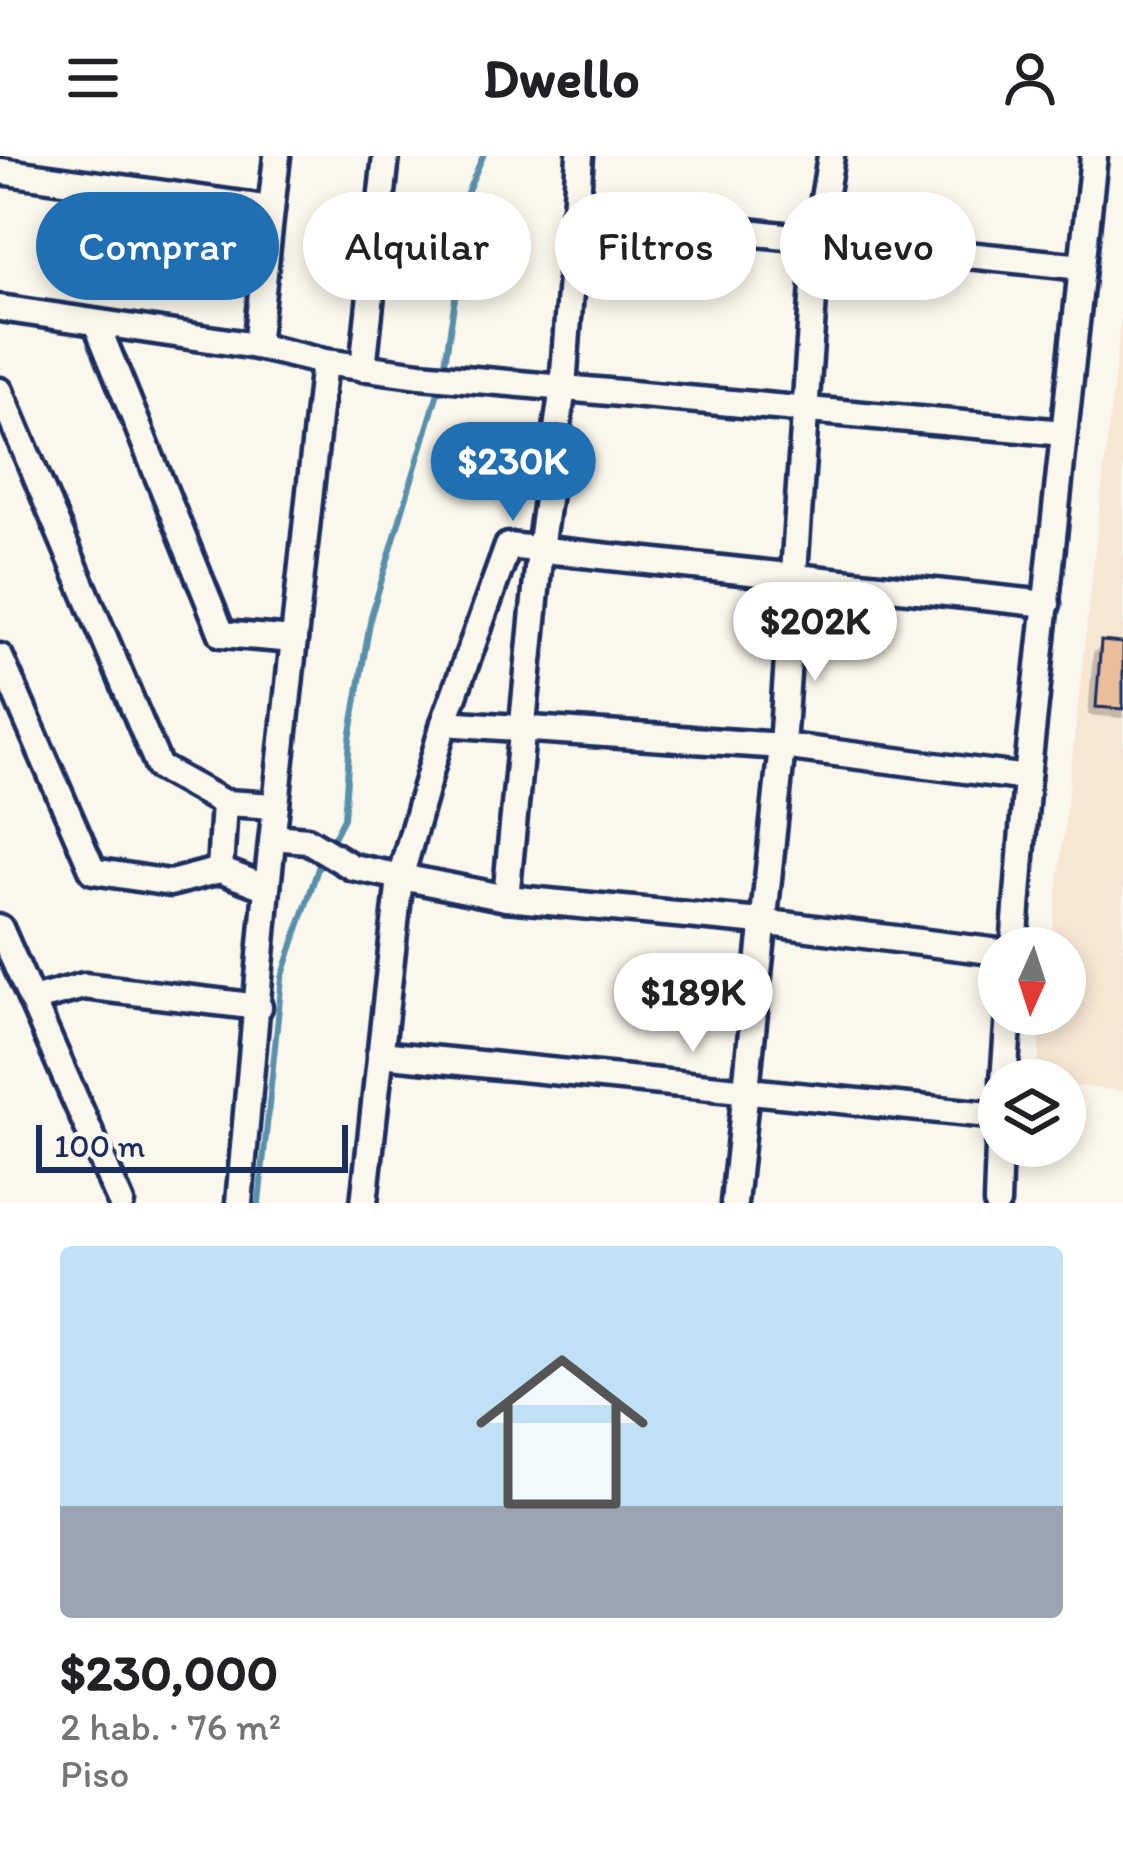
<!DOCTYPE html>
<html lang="es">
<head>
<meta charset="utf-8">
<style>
  body { margin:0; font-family:Itim,sans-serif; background:#f6f6f6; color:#202124; height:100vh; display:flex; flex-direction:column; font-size:45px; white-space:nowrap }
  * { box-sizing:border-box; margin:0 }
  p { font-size:39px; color:#757577 }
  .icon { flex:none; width:66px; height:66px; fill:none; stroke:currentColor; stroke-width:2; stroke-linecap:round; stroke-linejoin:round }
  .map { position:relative; height:1047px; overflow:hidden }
  .details { display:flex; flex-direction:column; background:#fff; flex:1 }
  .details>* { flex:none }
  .top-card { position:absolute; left:36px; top:36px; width:1053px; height:108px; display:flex; gap:24px }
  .needle { width:78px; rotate:183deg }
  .controls { position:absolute; left:978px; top:771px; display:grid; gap:24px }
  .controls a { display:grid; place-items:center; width:108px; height:108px; border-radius:50%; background:#fff; box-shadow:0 6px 18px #0003; font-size:60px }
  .scale { position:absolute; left:36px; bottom:30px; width:312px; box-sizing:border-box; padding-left:12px; border:6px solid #1b2f5e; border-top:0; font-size:33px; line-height:42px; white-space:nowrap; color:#1b2f5e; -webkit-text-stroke:9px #fbf7ec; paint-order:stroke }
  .price { position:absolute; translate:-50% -102px; padding:0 27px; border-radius:42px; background:#fff; color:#222; font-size:39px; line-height:78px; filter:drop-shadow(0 3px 6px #0008) }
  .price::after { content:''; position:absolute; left:50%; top:72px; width:36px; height:27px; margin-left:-18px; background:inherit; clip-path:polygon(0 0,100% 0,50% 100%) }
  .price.current { background:#1f6fb2; color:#fff }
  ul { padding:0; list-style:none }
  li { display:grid; align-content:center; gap:24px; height:636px; padding:0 60px }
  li+li { border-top:3px solid #e0e0e0 }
  li span { display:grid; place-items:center; height:372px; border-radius:12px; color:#555 }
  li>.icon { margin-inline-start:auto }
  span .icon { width:216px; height:216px; fill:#fffc; stroke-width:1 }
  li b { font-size:51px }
  .tag { padding:0 42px; border-radius:54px; background:#fff; box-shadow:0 6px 18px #0003; font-size:42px; line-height:108px }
  .tag.current { background:#1f6fb2; color:#fff }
  header { display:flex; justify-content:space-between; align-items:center; height:156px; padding:0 60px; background:#fff; font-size:54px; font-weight:700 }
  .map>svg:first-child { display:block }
</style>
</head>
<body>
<header><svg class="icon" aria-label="menu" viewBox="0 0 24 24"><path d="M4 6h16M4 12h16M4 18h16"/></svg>Dwello<svg class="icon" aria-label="person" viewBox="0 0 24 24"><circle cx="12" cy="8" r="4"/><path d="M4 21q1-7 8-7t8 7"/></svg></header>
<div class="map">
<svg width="1123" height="1047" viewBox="0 0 1123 1047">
  <rect width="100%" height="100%" fill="#fbf7ec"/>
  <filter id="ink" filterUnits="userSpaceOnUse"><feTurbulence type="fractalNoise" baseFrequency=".00833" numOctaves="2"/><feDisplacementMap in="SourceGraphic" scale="24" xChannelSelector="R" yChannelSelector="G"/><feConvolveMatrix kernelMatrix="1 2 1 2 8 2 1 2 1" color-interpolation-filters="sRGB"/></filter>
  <g filter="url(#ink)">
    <path fill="#f6e6d4" d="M1123,142v793l-58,-6v-5h-29l7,-66h22v-66h-14z"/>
    <path fill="#0003" d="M1103,488l20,2v72l-35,-3 5,-62z"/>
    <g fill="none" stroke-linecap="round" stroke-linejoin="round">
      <g stroke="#588fab" stroke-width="6">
        <path d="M444,213l14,-90 7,-82 18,-41"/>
        <path d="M330,689l14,-27 6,-79 21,-123 70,-234"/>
        <path d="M259,1047l23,-225 40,-122"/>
      </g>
    </g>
    <path fill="#ebbe9b" stroke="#1b2f5e" stroke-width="3" d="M1101,485l22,2v66l-27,-2z"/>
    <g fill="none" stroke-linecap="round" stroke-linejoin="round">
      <g stroke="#1b2f5e" stroke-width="33">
        <g id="street">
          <path d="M0,15l271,38"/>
          <path d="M574,58l508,53"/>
          <path d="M0,152l256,38 68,16 -57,526 -28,315"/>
          <path d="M97,169l125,309 72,6"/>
          <path d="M256,190l21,-190"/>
          <path d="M324,206l96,13 644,58"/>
          <path d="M363,212l23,-212"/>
          <path d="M0,235l159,376 65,36 52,3"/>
          <path d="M0,501l93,214 77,12 50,-13"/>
          <path d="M444,567l338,23 245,32"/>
          <path d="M224,647l-4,67 47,18"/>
          <path d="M273,681l34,3 45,27 154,31 255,24 238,30"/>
          <path d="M506,742l34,-349 23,-162 17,-231"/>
          <path d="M0,772l121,275"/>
          <path d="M1014,792l13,-170 67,-622"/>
          <path d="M32,844l52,-14 175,21"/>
          <path d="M380,898l619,62"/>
          <path d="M1004,924l5,-66"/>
          <path d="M364,1047l36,-325 44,-155 64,-177 539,58"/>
          <path d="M734,1047l48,-457 35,-505 14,-85"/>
          <path d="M997,1047l2,-57"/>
        </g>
      </g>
      <use href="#street" stroke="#fbf7ec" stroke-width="24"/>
    </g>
  </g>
</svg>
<div class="controls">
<a><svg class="needle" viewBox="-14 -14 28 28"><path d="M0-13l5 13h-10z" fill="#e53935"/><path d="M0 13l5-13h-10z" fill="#757577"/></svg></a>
<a><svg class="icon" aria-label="layers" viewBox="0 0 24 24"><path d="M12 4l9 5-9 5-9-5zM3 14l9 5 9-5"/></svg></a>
</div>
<div class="scale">100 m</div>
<b class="price current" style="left:513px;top:368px">$230K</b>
<b class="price" style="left:815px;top:528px">$202K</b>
<b class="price" style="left:693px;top:899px">$189K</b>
<div class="top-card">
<a class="tag current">Comprar</a>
<a class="tag">Alquilar</a>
<a class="tag">Filtros</a>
<a class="tag">Nuevo</a>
</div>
</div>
<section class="details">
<ul>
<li><span style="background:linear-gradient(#bfe0f5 70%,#9aa5b1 0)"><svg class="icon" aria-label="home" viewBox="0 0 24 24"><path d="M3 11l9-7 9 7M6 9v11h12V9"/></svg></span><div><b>$230,000</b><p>2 hab. · 76 m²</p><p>Piso</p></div></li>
</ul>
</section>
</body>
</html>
